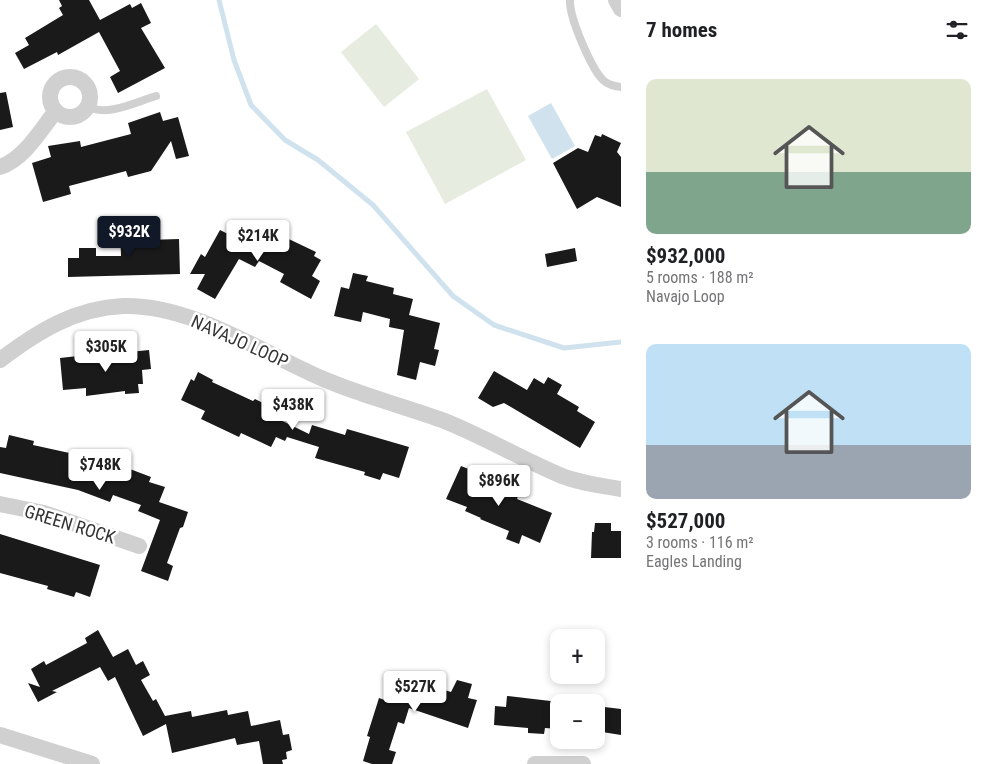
<!DOCTYPE html>
<html lang="en">
<head>
<meta charset="utf-8">
<style>
  body { margin:0; font-family:"Roboto Condensed",sans-serif; background:#f2f2f2; color:#202124; height:100vh; display:flex; flex-direction:column; font-size:19px; white-space:nowrap }
  * { box-sizing:border-box; margin:0 }
  p { font-size:16px; color:#757577 }
  .icon { flex:none; width:28px; height:28px; fill:none; stroke:currentColor; stroke-width:2; stroke-linecap:round; stroke-linejoin:round }
  .map { position:relative; flex:1; overflow:hidden }
  .side { display:flex; flex-direction:column; background:#fff; width:375px }
  .side>* { flex:none }
  .fabs { position:absolute; left:550px; top:629px; display:grid; gap:10px }
  .fabs a { display:grid; place-items:center; width:55px; height:55px; border-radius:10px; background:#fff; box-shadow:0 2px 8px #0003; font-size:25px }
  .price { position:absolute; translate:-50% -42px; padding:0 11px; border-radius:5px; background:#fff; color:#222; font-size:16px; line-height:32px; filter:drop-shadow(0 1px 2px #0008) }
  .price::after { content:''; position:absolute; left:50%; top:30px; width:15px; height:11px; margin-left:-8px; background:inherit; clip-path:polygon(0 0,100% 0,50% 100%) }
  .price.current { background:#111827; color:#fff }
  ul { padding:0; list-style:none }
  li { display:grid; align-content:center; gap:10px; height:265px; padding:0 25px }
  li span { display:grid; place-items:center; height:155px; border-radius:10px; color:#555 }
  li>.icon { margin-inline-start:auto }
  span .icon { width:90px; height:90px; fill:#fffc; stroke-width:1 }
  li b { font-size:21px }
  h2 { display:flex; justify-content:space-between; align-items:center; height:60px; padding:0 25px; font-size:21px }
  main { display:flex; flex:1; min-height:0 }
  .map>svg:first-child { display:block }
</style>
</head>
<body>
<main>
<div class="map">
<svg width="621" height="764" viewBox="0 0 621 764">
  <rect width="100%" height="100%" fill="#fff"/>
  <g fill="#e6ecdf">
    <path d="M376,24l43,55 -35,28 -43,-55z"/>
    <path d="M487,89l39,71 -81,44 -39,-72z"/>
  </g>
  <path fill="#cfe2ee" d="M551,103l24,43 -23,13 -24,-43z"/>
  <g fill="none" stroke-linecap="round" stroke-linejoin="round">
    <path stroke="#cfe2ee" stroke-width="5" d="M219,0l15,60 17,45 34,35 33,20 55,45 80,91 41,29 70,23 57,-6"/>
  </g>
  <g fill="#1a1a1a">
    <path d="M59,0h30l11,20 30,-16 2,4 9,-5 10,20 -10,5 24,40 -47,25 -8,-16 10,-6 -21,-39 -41,23 -1,-3 -33,17 -9,-16 14,-8 -4,-7 38,-23 -4,-7 3,-2z"/>
    <path d="M6,92l7,35 -13,3v-37z"/>
    <path d="M160,112l3,9 15,-4 11,39 -13,3 -5,-18 -20,30 -23,6 -2,-6 -57,15 2,8 -28,8 -11,-39 19,-6 -3,-11 32,-5 1,6 50,-13 -3,-11z"/>
    <path d="M602,134l19,9 -4,9 4,5v50l-24,-10 -20,12 -24,-46 25,-15 10,4 7,-17 6,2z"/>
    <path d="M120,225h14v13l12,-1v3l33,-1 1,35 -112,3v-19h11v-10h17v8h25z"/>
    <path d="M220,230l28,14 7,-13 11,5 2,-4 3,1 1,-2 44,21 -2,4 7,4 -9,16 8,5 -9,18 -31,-17 4,-8 -25,-13 -4,6 -16,-8 -24,40 -18,-10 8,-15h-15l11,-20 4,3z"/>
    <path d="M575,248l2,13 -30,6 -2,-13z"/>
    <path d="M353,273l15,3 -2,5 28,7 -1,6 20,5 -4,16 31,8 -6,26 5,1 -4,16 -15,-4 -4,18 -19,-5 7,-45 -15,-3 1,-8 -27,-7 -2,10 -27,-6 7,-29 8,2z"/>
    <path d="M149,350l2,19 -9,1 1,14h-5l1,9 -14,1v-3l-39,5v-8l-23,2 -3,-32 18,-2 1,5 32,-3 -1,-4z"/>
    <path d="M494,371l33,19 7,-12 10,6 4,-7 14,8 -5,9 22,13 -2,4 18,11 -15,26 -76,-45 -11,4 -15,-9z"/>
    <path d="M198,372l15,8 -1,2 41,19 2,-2 10,5 -3,7 47,23 3,-9 33,10 2,-6 62,18 -10,31 -16,-5 -3,7 -16,-5 1,-3 -50,-14 4,-11 -32,-10 -2,4 -9,-4 -5,10 -30,-14 -2,4 -38,-18 4,-8 -24,-11 10,-21 3,2z"/>
    <path d="M9,435l25,6 -1,4 41,9 -1,6 30,12 6,-15 14,5 -1,4 29,11 -2,5 16,5 -6,15 29,10 -5,15 -3,1 -13,35 6,3 -5,15 -27,-10 19,-51 -22,-9 3,-6 -28,-10 -3,7 -32,-12 -78,-17v-26l6,1z"/>
    <path d="M461,466l15,6 3,9 39,15 -1,3 35,14 -12,30 -18,-8 -3,9 -13,-5 3,-8 -29,-12 1,-1 -16,-7 2,-4 -21,-8z"/>
    <path d="M595,523h16v8h10v27h-30l1,-26h2z"/>
    <path d="M0,534l100,31 -10,32 -14,-5 -2,5 -27,-8 1,-3 -48,-13z"/>
    <path d="M98,630l15,27 15,-8 8,16 7,-4 7,14 -9,5 12,21 3,-2 9,17 26,-5 1,6 35,-7 1,5 20,-4 3,15 29,-6 3,15 6,-1 3,16 -6,2 1,7 -5,1 1,4h-20l-4,-23 -22,4 -2,-7 -63,15 -6,-29 -23,12 -28,-59 -7,4 -8,-14 -48,24 5,1 -19,10 -10,-19 12,4 -9,-18 13,-8 2,4 41,-22 -2,-5z"/>
    <path d="M403,671l15,5 -2,5 35,11 6,-12 15,4 -4,14 9,2 -9,28 -59,-20 -5,16 -6,-2 -9,28 7,2 -4,12h-20l-9,-3 7,-24 -3,-1 12,-38 14,5z"/>
    <path d="M507,696l52,6v27l-14,-1 -1,6 -16,-1v-5l-34,-3 1,-19 11,1z"/>
    <path d="M596,706l25,3v26l-25,-4z"/>
  </g>
  <g fill="none" stroke-linecap="round" stroke-linejoin="round">
    <g stroke="#d0d0d0" stroke-width="8">
      <path d="M570,0c-1,17 21,68 33,80 5,5 11,6 18,7"/>
      <path d="M88,106c17,12 50,-5 68,-10"/>
    </g>
    <g stroke="#d0d0d0" stroke-width="16">
      <path d="M616,0l5,9"/>
      <circle cx="70" cy="97" r="20"/>
      <path d="M0,167c24,-8 40,-36 55,-55"/>
      <path d="M0,360c37,-28 75,-52 123,-54 64,-2 130,41 187,67 42,20 88,31 132,47 41,16 79,39 120,56 19,7 39,10 59,13"/>
      <path d="M0,504l44,9 95,33"/>
      <path d="M0,735l92,29"/>
      <path d="M535,764h48"/>
    </g>
  </g>
  <g text-anchor="middle" dominant-baseline="central" stroke-width="5" stroke-linejoin="round" paint-order="stroke">
    <g font-size="18" fill="#333" stroke="#fff">
      <text transform="translate(240 341) rotate(24)">NAVAJO LOOP</text>
      <text transform="translate(70 524) rotate(17)">GREEN ROCK</text>
    </g>
  </g>
</svg>
<div class="fabs">
<a>+</a>
<a>−</a>
</div>
<b class="price current" style="left:129px;top:258px">$932K</b>
<b class="price" style="left:258px;top:262px">$214K</b>
<b class="price" style="left:106px;top:373px">$305K</b>
<b class="price" style="left:293px;top:431px">$438K</b>
<b class="price" style="left:100px;top:491px">$748K</b>
<b class="price" style="left:499px;top:507px">$896K</b>
<b class="price" style="left:415px;top:713px">$527K</b>
</div>
<section class="side">
<h2>7 homes<svg class="icon" aria-label="filters" viewBox="0 0 24 24"><path d="M4 7h16M4 17h16"/><circle cx="9" cy="7" r="2"/><circle cx="15" cy="17" r="2"/></svg></h2>
<ul>
<li><span style="background:linear-gradient(#dfe7d0 60%,#7fa58c 0)"><svg class="icon" aria-label="home" viewBox="0 0 24 24"><path d="M3 11l9-7 9 7M6 9v11h12V9"/></svg></span><div><b>$932,000</b><p>5 rooms · 188 m²</p><p>Navajo Loop</p></div></li>
<li><span style="background:linear-gradient(#bfe0f5 65%,#9aa5b1 0)"><svg class="icon" aria-label="home" viewBox="0 0 24 24"><path d="M3 11l9-7 9 7M6 9v11h12V9"/></svg></span><div><b>$527,000</b><p>3 rooms · 116 m²</p><p>Eagles Landing</p></div></li>
</ul>
</section>
</main>
</body>
</html>
